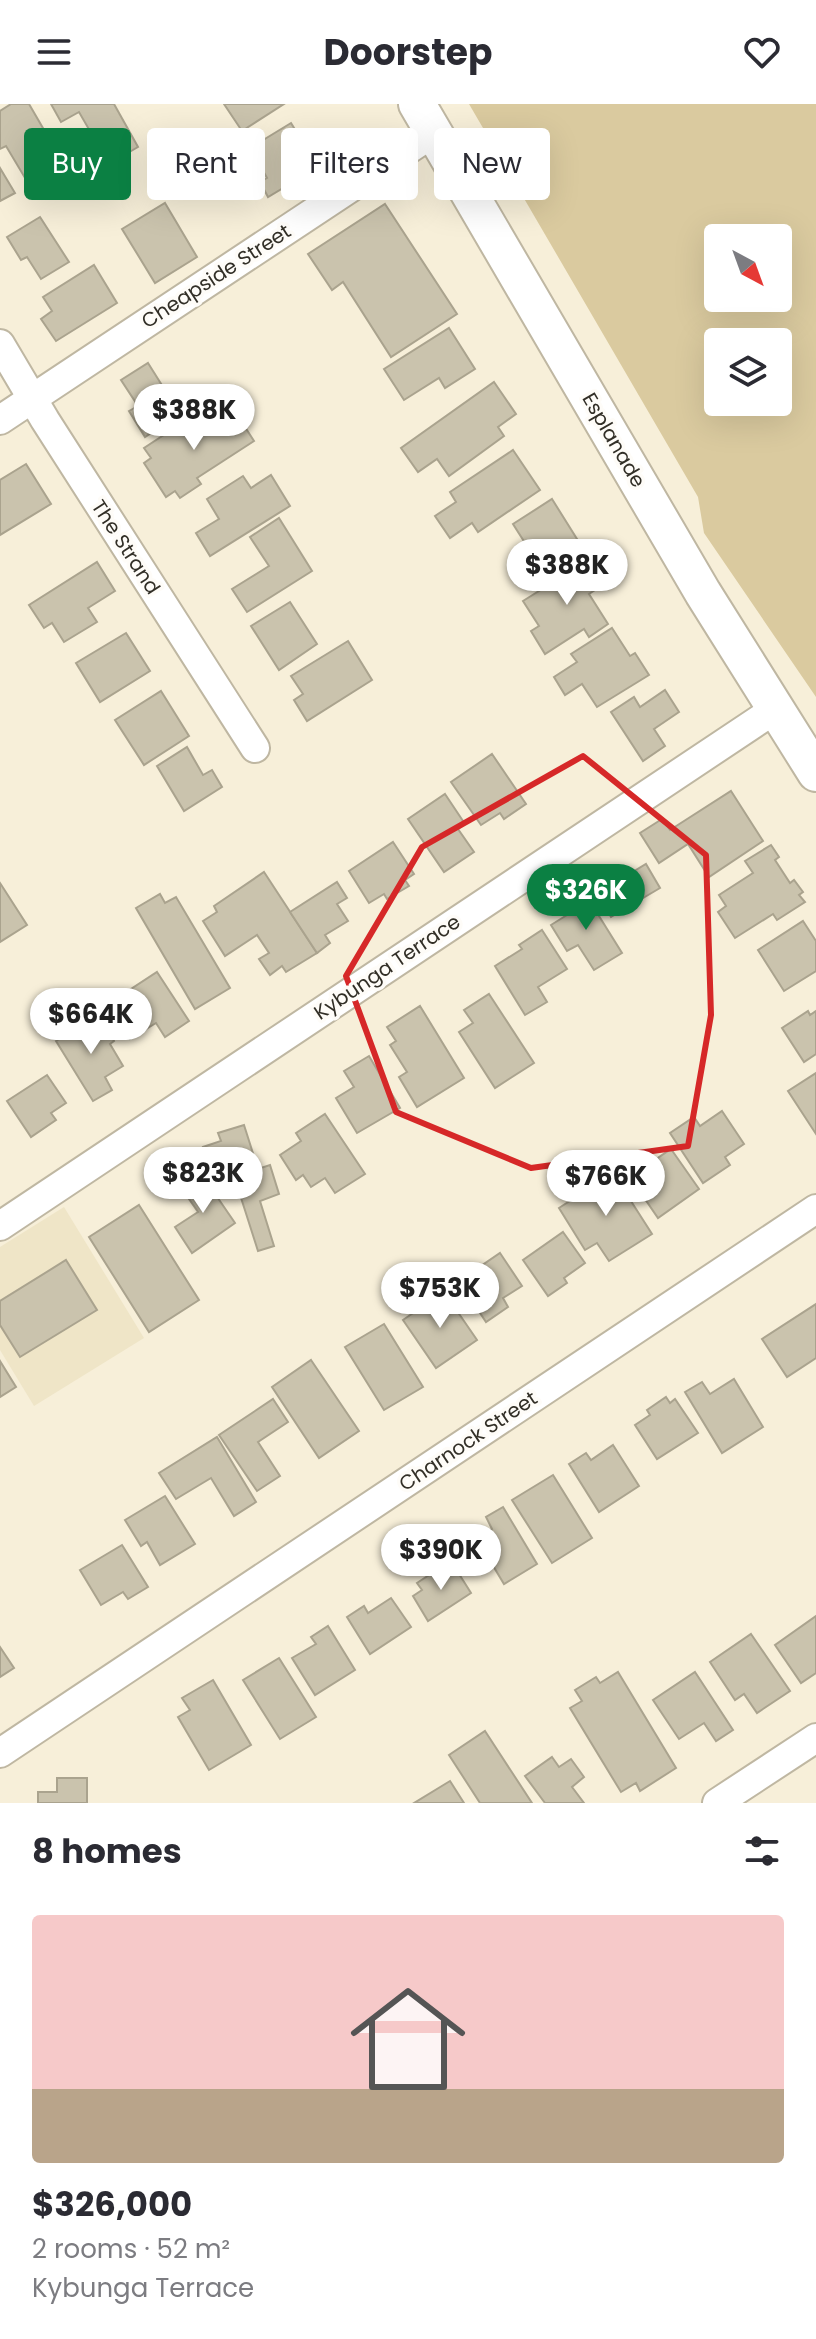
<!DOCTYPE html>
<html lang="en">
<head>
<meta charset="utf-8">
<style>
  body { margin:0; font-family:Poppins,sans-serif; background:#f7f7f7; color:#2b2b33; height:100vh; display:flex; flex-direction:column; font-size:30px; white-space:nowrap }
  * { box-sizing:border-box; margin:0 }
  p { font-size:26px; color:#7c7c81 }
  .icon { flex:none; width:44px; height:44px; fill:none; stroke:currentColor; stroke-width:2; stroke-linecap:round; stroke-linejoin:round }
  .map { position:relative; height:1699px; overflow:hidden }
  .panel { display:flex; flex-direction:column; background:#fff; flex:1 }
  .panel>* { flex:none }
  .top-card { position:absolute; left:24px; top:24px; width:768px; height:72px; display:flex; gap:16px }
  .needle { width:52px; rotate:139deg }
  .controls { position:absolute; left:704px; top:120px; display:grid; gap:16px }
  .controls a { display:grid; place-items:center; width:88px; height:88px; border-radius:8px; background:#fff; box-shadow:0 8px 32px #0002; font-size:40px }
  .price { position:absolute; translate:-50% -68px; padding:0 18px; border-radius:28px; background:#fff; color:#222; font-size:26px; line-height:52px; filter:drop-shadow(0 2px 4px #0008) }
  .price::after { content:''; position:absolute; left:50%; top:48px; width:24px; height:18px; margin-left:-12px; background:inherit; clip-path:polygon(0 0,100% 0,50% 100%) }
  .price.selected { background:#0b8043; color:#fff }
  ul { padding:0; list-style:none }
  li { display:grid; align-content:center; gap:16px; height:424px; padding:0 32px }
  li+li { border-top:2px solid #e1e1e2 }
  li span { display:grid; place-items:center; height:248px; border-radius:8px; color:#555 }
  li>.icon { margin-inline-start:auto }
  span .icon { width:144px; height:144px; fill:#fffc; stroke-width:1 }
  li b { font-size:34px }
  h2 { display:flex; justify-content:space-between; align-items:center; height:96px; padding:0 32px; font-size:34px }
  .tag { padding:0 28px; border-radius:8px; background:#fff; box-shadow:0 8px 32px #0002; font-size:28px; line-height:72px }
  .tag.selected { background:#0b8043; color:#fff }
  header { display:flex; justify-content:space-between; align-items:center; height:104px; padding:0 32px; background:#fff; font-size:36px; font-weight:700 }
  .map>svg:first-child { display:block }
</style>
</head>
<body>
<header><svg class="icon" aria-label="menu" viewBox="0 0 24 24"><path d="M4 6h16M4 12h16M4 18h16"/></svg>Doorstep<svg class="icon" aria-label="heart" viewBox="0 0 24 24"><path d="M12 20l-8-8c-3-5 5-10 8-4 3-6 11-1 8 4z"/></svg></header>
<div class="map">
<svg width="816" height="1699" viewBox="0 0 816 1699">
  <rect width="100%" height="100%" fill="#f7efd9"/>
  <path fill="#efe5c7" d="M64,1103l80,131 -110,68 -34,-56v-103z"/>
  <path fill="#daca9f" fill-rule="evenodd" d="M469,0h347v593l-112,-164 -6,-36zM718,134h60v60h-60zM718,238h60v60h-60z"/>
  <g fill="#cac3ad" stroke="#aaa38e" stroke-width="2">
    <path d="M11,0h18l40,69 -35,20 -28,-47 -6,3v-38z"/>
    <path d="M51,0h63l24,43 -29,17 -30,-52 -18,10z"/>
    <path d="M224,0h60l-42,27z"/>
    <path d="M291,19l27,44 -50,30 -8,-15 7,-4 -17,-30z"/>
    <path d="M0,64l15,25 -15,8z"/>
    <path d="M165,99l32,54 -42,26 -33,-54z"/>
    <path d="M385,100l72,110 -66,43 -48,-75 -11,8 -24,-36z"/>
    <path d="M40,113l29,45 -28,17 -14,-22 -6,3 -14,-23z"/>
    <path d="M94,161l23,38 -61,38 -15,-22 11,-8 -9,-14z"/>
    <path d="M449,224l26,41 -30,19 -6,-10 -35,22 -20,-31z"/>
    <path d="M148,259l32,51 -35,23 -16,-26 9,-5 -17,-26z"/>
    <path d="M494,278l22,32 -18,13 6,9 -55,40 -12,-17 -19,13 -17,-24z"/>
    <path d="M234,306l20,31 -57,37 4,6 -21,14 -5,-7 -9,6 -22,-34 7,-5 -7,-10 52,-34 9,15z"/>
    <path d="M513,346l27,40 -62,42 -6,-9 -22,15 -15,-22 21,-14 -6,-10z"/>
    <path d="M26,360l25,40 -51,31v-55z"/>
    <path d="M271,371l19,31 -80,50 -14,-23 23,-14 -12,-20 36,-23 8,12z"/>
    <path d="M552,395l35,56 -51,33 -10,-15 13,-8 -26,-41z"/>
    <path d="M279,414l33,53 -65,41 -15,-23 37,-23 -19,-29z"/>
    <path d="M592,454l15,24 -18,12 19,30 -19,13 -5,-8 -39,25 -14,-23 8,-5 -16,-25z"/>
    <path d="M97,458l18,29 -27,17 9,14 -33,20 -12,-19 -8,5 -15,-23z"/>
    <path d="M290,498l27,42 -38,26 -28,-44z"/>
    <path d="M612,524l18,28 5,-3 14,22 -52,32 -15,-23 -17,11 -11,-18 23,-15 -6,-8z"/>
    <path d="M126,529l24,38 -50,31 -24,-39z"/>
    <path d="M348,537l24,39 -65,41 -13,-21 9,-6 -12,-18z"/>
    <path d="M665,586l14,22 -25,17 11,17 -22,15 -32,-49 23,-15 6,10z"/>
    <path d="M161,587l28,45 -45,29 -29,-45z"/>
    <path d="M187,643l16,28 9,-5 10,17 -38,24 -27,-45z"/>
    <path d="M492,650l34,50 -22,15 -4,-6 -19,12 -30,-43z"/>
    <path d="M731,687l32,50 -54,36 -21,-33 -29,19 -19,-30 22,-14 8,11z"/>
    <path d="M445,690l20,30 -7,5 16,23 -30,20 -36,-53z"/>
    <path d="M393,738l21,32 -9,6 4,6 -22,13 -3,-5 -15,9 -20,-32z"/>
    <path d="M771,741l8,12 -4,3 15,23 4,-3 9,12 -4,3 6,7 -28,18 -4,-6 -38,24 -17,-26 8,-6 -7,-11 34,-22 -8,-12z"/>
    <path d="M646,760l14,24 -49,29 -20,-34 28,-17 7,10z"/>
    <path d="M264,768l53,81 -31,19 -4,-6 -12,9 -11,-16 10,-6 -12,-18 -32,21 -22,-35 14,-9 -3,-6z"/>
    <path d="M337,778l10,16 -10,6 11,17 -23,14 5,8 -13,10 -27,-41z"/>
    <path d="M0,779l27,42 -27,17z"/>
    <path d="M584,788l38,61 -28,17 -16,-25 -11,6 -16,-26 16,-10 -6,-9z"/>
    <path d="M160,790l5,9 11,-6 54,91 -35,21 -59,-101z"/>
    <path d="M803,817l13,20v30l-32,20 -26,-41z"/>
    <path d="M542,826l25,39 -29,18 9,15 -22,13 -30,-49 27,-17 -3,-4z"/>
    <path d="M157,868l32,49 -24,16 -9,-14 -26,16 -22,-35z"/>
    <path d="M489,890l45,69 -39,25 -36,-56 14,-9 -9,-13z"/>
    <path d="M420,902l44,72 -47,29 -18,-30 8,-5 -17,-27 6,-4 -9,-14z"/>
    <path d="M808,907l2,4 6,-4v43l-12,8 -22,-34z"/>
    <path d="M98,911l16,26 -4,3 13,22 -18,11 7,13 -19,11 -37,-60z"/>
    <path d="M369,952l31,52 -43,25 -21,-35 18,-11 -10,-16z"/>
    <path d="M816,969v61l-28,-43z"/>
    <path d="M47,971l19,28 -15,10 5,7 -25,17 -24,-36z"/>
    <path d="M722,1007l22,33 -19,13 5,8 -27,18 -33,-50 24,-16 6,9z"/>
    <path d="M325,1010l40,60 -30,19 -10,-15 -14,9 -8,-12 -7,5 -16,-25 21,-14 -5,-8z"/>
    <path d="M244,1021l14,44 12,-4 9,29 -19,7 14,45 -16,5 -23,-72 -20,6 -12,-38 18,-6 -3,-8z"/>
    <path d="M671,1045l28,40 -41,29 -28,-41z"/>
    <path d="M200,1068l35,51 -43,30 -17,-26 23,-15 -18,-26z"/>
    <path d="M613,1069l39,61 -43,27 -12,-18 -12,7 -26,-42z"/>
    <path d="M139,1101l60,95 -50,32 -60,-95z"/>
    <path d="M563,1128l22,31 -21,15 3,5 -19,13 -25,-36z"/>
    <path d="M500,1149l22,33 -19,12 5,9 -22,15 -27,-41z"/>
    <path d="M66,1156l31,50 -77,47 -20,-32v-24z"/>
    <path d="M444,1188l33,48 -41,28 -33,-48z"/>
    <path d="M816,1200v54l-29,19 -25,-38z"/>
    <path d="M384,1220l39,63 -39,23 -39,-63z"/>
    <path d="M311,1256l48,71 -40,27 -47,-71z"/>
    <path d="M0,1257l16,26 -16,10z"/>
    <path d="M734,1275l29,48 -41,26 -37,-61 17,-10 8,12z"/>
    <path d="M666,1293l4,6 5,-4 23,34 -41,26 -22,-34 15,-10 -3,-5z"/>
    <path d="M273,1295l15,23 -30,20 22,34 -23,15 -38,-56z"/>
    <path d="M217,1333l39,65 -22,14 -23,-38 -35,21 -17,-26z"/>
    <path d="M613,1341l26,41 -40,26 -30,-48 17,-11 5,7z"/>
    <path d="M553,1371l39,63 -40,25 -40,-63z"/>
    <path d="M165,1392l30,48 -35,21 -13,-23 -6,4 -16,-26z"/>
    <path d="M503,1403l34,57 -33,20 -27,-45 15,-10 -6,-12z"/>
    <path d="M122,1441l26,42 -20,12 -5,-7 -22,13 -21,-35z"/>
    <path d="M454,1462l17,27 -43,28 -15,-25 9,-6 -5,-7 20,-13 3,5z"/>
    <path d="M391,1494l20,29 -41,27 -23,-37 17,-11 4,7z"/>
    <path d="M816,1512v57l-15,10 -26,-38z"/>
    <path d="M328,1522l27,44 -40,25 -23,-37 24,-14 -5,-7z"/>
    <path d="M751,1530l39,57 -33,22 -13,-19 -9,6 -25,-38z"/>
    <path d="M0,1543l14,21 -14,9z"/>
    <path d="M279,1554l37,59 -36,22 -37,-59z"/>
    <path d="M618,1568l58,96 -36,23 -4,-8 -15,9 -51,-84 12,-7 -7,-11 21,-13 4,6z"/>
    <path d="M695,1568l38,58 -17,11 -12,-18 -25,16 -26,-39z"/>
    <path d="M213,1576l38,65 -42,25 -31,-53 12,-7 -8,-12z"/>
    <path d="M485,1627l47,72h-52l-31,-48z"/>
    <path d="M552,1653l7,10 12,-8 13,18 -12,10 12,16h-39l-20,-27z"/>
    <path d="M57,1674h30v25h-49v-11h19z"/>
    <path d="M450,1677l14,22h-50z"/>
  </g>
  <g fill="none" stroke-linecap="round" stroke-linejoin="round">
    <g stroke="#bfb7a2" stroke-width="32">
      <g id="minor">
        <path d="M0,240l45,76 210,328"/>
        <path d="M0,316l433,-287"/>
        <path d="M0,1122l774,-516"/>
        <path d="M0,1649l816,-544"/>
        <path d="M717,1699l99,-65"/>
      </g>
    </g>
    <g stroke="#bfb7a2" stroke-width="40">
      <path id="tertiary" d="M417,0l286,489 113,180"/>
    </g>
    <use href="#minor" stroke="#fff" stroke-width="28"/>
    <use href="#tertiary" stroke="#fff" stroke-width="36"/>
  </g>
  <path fill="none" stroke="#d62828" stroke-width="6" stroke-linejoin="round" d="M583,652l123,99 5,160 -23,131 -157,22 -135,-56 -50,-136 76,-129z"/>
  <g text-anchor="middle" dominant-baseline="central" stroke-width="7" stroke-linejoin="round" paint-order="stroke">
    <g font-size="20" fill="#322f27" stroke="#fefcf8">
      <text transform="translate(216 172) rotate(-33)">Cheapside Street</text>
      <text transform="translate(614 336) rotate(60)">Esplanade</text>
      <text transform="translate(126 443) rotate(57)">The Strand</text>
      <text transform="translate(387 863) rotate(-34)">Kybunga Terrace</text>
      <text transform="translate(468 1337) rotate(-34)">Charnock Street</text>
    </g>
  </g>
</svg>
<div class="controls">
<a><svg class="needle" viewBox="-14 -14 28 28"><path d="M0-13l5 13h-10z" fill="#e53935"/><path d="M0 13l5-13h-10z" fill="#7c7c81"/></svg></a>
<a><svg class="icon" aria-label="layers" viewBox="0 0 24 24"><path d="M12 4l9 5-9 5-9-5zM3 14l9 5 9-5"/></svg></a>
</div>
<b class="price" style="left:194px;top:348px">$388K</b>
<b class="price" style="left:567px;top:503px">$388K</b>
<b class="price selected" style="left:586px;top:828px">$326K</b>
<b class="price" style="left:91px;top:952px">$664K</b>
<b class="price" style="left:203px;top:1111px">$823K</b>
<b class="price" style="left:606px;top:1114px">$766K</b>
<b class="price" style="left:440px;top:1226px">$753K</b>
<b class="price" style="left:441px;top:1488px">$390K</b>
<div class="top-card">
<a class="tag selected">Buy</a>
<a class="tag">Rent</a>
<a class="tag">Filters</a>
<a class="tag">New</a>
</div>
</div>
<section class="panel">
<h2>8 homes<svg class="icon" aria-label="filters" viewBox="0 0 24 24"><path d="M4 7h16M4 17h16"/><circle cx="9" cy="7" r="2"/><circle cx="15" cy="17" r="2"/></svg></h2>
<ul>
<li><span style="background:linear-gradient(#f6c9c9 70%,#b9a48a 0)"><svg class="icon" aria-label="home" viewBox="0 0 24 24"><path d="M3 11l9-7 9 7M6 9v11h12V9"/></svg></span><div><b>$326,000</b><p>2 rooms · 52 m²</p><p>Kybunga Terrace</p></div></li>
</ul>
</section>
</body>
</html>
